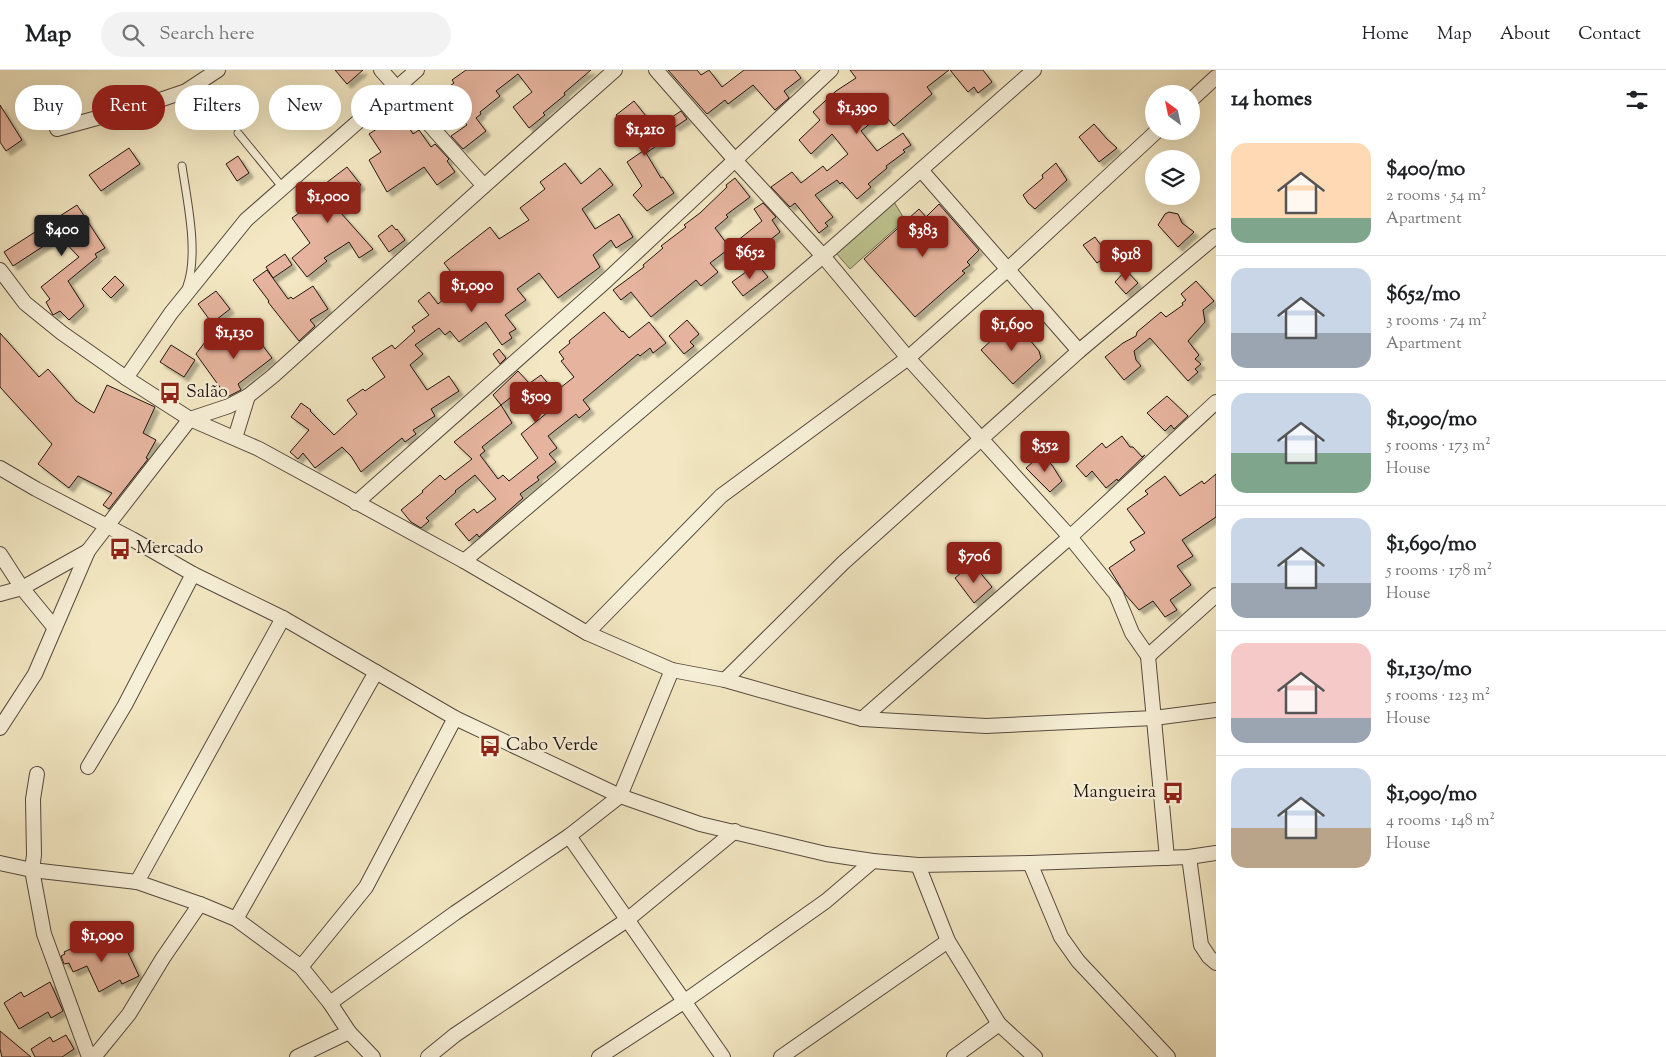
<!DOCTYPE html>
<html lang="en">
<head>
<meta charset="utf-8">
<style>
  body { margin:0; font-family:"Sorts Mill Goudy",serif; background:#f2f2f2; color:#202124; height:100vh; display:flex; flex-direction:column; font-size:19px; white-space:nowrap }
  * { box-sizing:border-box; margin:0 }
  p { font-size:16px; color:#757577 }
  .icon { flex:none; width:28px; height:28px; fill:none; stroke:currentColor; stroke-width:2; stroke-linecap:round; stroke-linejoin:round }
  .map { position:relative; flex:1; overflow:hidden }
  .drawer { display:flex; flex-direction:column; background:#fff; width:450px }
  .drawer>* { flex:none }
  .top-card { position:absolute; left:15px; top:15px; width:475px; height:45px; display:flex; gap:10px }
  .needle { width:32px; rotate:327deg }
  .controls { position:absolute; left:1145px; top:15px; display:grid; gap:10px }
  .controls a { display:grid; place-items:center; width:55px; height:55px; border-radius:50%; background:#fff; box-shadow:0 5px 20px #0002; font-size:25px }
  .price { position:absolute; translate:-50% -42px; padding:0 11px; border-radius:5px; background:#8f2418; color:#fff; font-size:16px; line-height:32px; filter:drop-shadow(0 1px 2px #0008) }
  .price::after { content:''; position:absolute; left:50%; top:30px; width:15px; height:11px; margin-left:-8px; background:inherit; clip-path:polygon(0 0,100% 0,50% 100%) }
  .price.on { background:#222; color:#fff }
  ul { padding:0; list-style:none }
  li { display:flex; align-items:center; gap:15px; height:125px; padding:0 15px }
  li+li { border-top:1px solid #e0e0e0 }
  li span { display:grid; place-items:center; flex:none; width:140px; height:100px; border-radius:15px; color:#555 }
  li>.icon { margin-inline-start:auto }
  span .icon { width:60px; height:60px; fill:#fffc; stroke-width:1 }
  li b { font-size:21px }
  h2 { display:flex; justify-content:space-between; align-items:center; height:60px; padding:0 15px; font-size:21px }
  .tag { padding:0 18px; border-radius:22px; background:#fff; box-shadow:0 5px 20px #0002; font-size:18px; line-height:45px }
  .tag.on { background:#8f2418; color:#fff }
  header { display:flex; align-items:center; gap:30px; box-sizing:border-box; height:70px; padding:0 25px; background:#fff; border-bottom:1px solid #e0e0e0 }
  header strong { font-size:24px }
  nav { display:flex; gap:28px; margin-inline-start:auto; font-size:18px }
  .search { width:350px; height:45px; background:#f2f2f2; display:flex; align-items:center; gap:12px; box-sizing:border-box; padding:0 18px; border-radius:28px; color:#757577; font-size:19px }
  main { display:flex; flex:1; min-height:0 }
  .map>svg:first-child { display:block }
</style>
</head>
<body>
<header>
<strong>Map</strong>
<div class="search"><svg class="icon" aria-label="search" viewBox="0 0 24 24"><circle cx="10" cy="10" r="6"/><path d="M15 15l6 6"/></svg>Search here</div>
<nav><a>Home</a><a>Map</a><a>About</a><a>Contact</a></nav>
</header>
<main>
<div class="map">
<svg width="1216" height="987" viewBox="0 0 1216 987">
  <defs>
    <filter id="shadow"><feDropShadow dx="4.5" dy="4.5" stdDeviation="1" flood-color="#0004"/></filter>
  </defs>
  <rect width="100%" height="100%" fill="#f3e8c3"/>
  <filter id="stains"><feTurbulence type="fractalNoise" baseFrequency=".004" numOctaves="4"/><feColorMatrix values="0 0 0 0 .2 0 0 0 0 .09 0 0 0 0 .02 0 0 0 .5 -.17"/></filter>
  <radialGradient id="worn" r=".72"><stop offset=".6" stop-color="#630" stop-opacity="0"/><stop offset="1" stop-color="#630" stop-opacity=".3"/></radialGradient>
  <path fill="#bec591" stroke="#706e51" d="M894,132l11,18 -55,49 -14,-16z"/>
  <g fill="#e6b49e" stroke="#221611" filter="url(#shadow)">
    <path d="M335,0h28l-16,14z"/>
    <path d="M466,0h125l-27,23 1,2 -22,18 2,2 -16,13 -16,-21 19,-15 -14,-18 -22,17 4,5 -20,16 1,2 -5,4 10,13 -23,18 -12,-13 16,-11 -16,-21 -5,4 -9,-13 17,-12 -2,-3z"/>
    <path d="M668,0h29l4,5 8,-5 13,17 22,-17h51l6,8 -17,13 5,7 -14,12 -22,-25 -25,19 -3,-4 -18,14z"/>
    <path d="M850,0h99l-22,17 5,7 -38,32 -11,-13 -22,18 16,20 26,-18 8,12 -8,5 2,2 -19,14 1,2 -19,16 3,3 -14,12 -15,-17 -2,2 -3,-4 -22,15 18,22 -8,6 3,3 -9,7 -24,-30 -5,4 -19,-20 21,-15 9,11 22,-17 4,5 21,-17 -16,-20 -21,20 -12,-14 21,-20 -7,-8 23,-21 20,-13z"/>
    <path d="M950,0h33l9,12 -14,11 -4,-6 -6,5z"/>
    <path d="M634,31l31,39 -19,13 15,25 2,-1 11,16 -27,18 -14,-16 9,-9 -15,-24 16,-11 -27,-36z"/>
    <path d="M0,35l22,35 -16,11 -6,-9z"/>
    <path d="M681,41l6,8 -12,8 -6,-8z"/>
    <path d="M400,44l13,20 6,-4 12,17 4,-3 14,15 -2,2 8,11 -18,13 -13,-18 -37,25 -18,-32 12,-8 -12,-18z"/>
    <path d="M1094,54l13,15 10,9 -18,14 -20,-25z"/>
    <path d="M129,78l11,16 -39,27 -12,-16z"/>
    <path d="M238,86l11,17 -12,8 -11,-17z"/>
    <path d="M565,93l16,21 19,-16 13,17 -31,24 13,20 24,-15 14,23 -17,11 -5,-8 -18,15 7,12 -42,31 -19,-25 -22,16 9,11 -21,15 11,14 -7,4 3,5 -10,7 -16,-23 -27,20 -9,-11 -5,4 -6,-7 -24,17 8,9 -13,11 17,25 22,-14 10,15 -28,18 4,7 -22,14 3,4 -11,8 -3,-4 -41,34 -10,-16 -9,-9 -27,21 -12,-15 -5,6 -8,-7 19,-22 -18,-13 10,-14 10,7 -1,1 24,24 23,-21 -10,-14 16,-11 2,2 20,-14 -13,-19 20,-13 3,4 20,-18 -3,-4 17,-12 -11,-14 11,-9 9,12 23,-19 -17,-22 46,-36 9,12 30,-19 -9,-12 25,-19 -5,-7z"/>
    <path d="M1056,93l11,17 -32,29 -7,-6 -5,-8 20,-17 -1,-3z"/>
    <path d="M347,97l14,18 -21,16 5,7 -5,4 33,37 -14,9 -10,-16 -25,16 3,3 -20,16 -15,-19 18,-15 -18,-25 25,-18 -4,-7z"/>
    <path d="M735,108l15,19 -24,18 2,2 -13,11 15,20 -20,15 8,9 -17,14 -5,-6 -45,37 -20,-25 -10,8 -8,-10 31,-23 -1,-2 20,-17 -2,-2 25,-19 -2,-2 16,-12 27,-26 -1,-2z"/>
    <path d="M763,133l13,14 -4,3 8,12 -10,8 2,2 -27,20 -13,-17 30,-24 -8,-12z"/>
    <path d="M939,134l40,46 -12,12 3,3 -8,6 3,2 -50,44 -51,-58 55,-50 7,8z"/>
    <path d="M77,135l28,43 -10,6 2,3 -29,24 16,25 -15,14 -9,-9 -7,4 -7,-13 4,-3 -9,-12 38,-30 -20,-21 -46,30 -9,-14z"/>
    <path d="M1169,142l9,2 4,9 12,9 -16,15 -20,-22 7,-11z"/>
    <path d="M392,155l4,5 1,-1 8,11 -16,12 -11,-16z"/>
    <path d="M1095,167l13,18 -11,8 -14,-18z"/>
    <path d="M285,184l7,11 -19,13 -7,-11z"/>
    <path d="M757,194l11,13 -25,19 -11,-14z"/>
    <path d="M267,200l21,29 3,-2 2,2 20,-13 15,23 -18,11 5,6 -16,15 -31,-39 1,-1 -16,-21z"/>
    <path d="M1126,200l12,13 -12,11 -11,-12z"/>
    <path d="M115,206l9,9 -13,13 -9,-9z"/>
    <path d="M1196,211l18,20 -11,9 2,12 -17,19 11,14 -4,4 6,5 -6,5 3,3 -10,9 -38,-43 -16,13 2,9 5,6 -17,14 -19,-23 18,-14 13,-7 1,-4 24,-20 5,5 17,-12 -1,-2 4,-3 -5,-6z"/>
    <path d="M216,221l14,18 -18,14 -14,-19z"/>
    <path d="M604,242l18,20 1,-1 6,7 20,-16 17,21 -13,10 -3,-5 -10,8 -2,-2 -55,46 7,9 -11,9 -3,-4 -28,22 9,12 -8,6 7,8 -19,15 2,3 -19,14 3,4 -44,39 -2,-3 -8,7 -14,-17 19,-15 3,4 19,-14 -21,-24 -20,16 1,1 -30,26 3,3 -8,7 -10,-6 -10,-12 22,-18 -1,-1 18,-16 5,5 27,-21 -18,-17 47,-37 11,18 -30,24 3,4 -5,4 18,24 5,-4 6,6 29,-23 -17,-24 27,-22 -21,-27 14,-10 14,17 19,-15 -13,-16 3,-2 -5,-7 11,-9 -1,-2z"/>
    <path d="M687,250l12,14 -9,8 4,4 -10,8 -15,-18z"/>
    <path d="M1013,250l26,31 2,7 -28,26 -32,-34z"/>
    <path d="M248,256l24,32 -34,26 3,6 -14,7 -31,-43 12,-16 12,9z"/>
    <path d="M0,263l39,44 9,-8 28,32 18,12 13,-28 48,22 -12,26 13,7 -10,18 2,1 -39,50 -6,-4 9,-12 -34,-17 -9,12 -31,-24 14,-20 -52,-57z"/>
    <path d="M171,275l24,15 -11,17 -24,-15z"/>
    <path d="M499,279l7,9 -6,6 -7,-10z"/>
    <path d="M518,301l11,12 -28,22 -8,-10z"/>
    <path d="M1167,326l21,20 -14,13 -3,-4 -6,6 -18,-18z"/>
    <path d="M1122,366l8,11h3l9,10 3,-2 -27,26 -1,-2 -11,9 -14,-17 -6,6 -10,-11 26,-23 4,5z"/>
    <path d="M1041,385l11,10 10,16 -12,11 -24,-24z"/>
    <path d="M1216,404v43l-34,23 11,16 -16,10 14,19 -21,15 7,10 -12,7 -12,-16 -14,9 -14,-16 -16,-26 26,-18 -5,-8 15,-9 -18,-24 21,-15 -3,-3 20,-15 15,20 22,-15 2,3z"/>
    <path d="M978,500l14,17 -18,16 -19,-25 7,-6h8l2,-1 3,2z"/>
    <path d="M94,868l6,13 22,-11 17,36 -17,8 -2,-4 -21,12 -12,-26 -14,6 -4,-9 -5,1 -3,-8 4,-2 -1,-2z"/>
    <path d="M50,912l13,29 -12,7 -3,-6 -29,17 -15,-26 17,-11 3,5z"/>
    <path d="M0,961l31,26h-29l-2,-8z"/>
    <path d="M66,965l8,14 -12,8h-27l-4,-8 19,-12 3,5z"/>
  </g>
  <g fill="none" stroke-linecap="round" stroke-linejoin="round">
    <g stroke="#564a3e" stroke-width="9">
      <g id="service">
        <path d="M238,63l45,55"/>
        <path d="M182,96c5,34 17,88 5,120"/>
      </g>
    </g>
    <g stroke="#564a3e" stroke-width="16">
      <g id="minor">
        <path d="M381,0l103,116"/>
        <path d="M656,0l79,90 88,96 85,102 162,179 46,57 16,39 16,23 19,202"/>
        <path d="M1191,30l25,-23"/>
        <path d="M57,59l91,-25 38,-13 32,-21"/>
        <path d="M921,100l158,181"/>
        <path d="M0,200l25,33 37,30 64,45 64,41 69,30 205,112 123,72 85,37 53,10 137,39 124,7 168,-8 62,-8"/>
        <path d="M126,308l45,-65 75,-93 171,-150"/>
        <path d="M235,368l13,-42"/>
        <path d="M0,398l36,21 96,50 61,35 90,44 172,100 165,78 80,28 126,30 47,7 45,4 112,-2 159,-6 27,-4"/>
        <path d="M356,433l251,-223 224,-210"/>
        <path d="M0,484l22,34 32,39"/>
        <path d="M464,491l359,-305 211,-186"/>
        <path d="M0,524l22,-6 66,-37"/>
        <path d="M587,563l134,-137 187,-138 100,-89 149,-138"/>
        <path d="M1148,586l68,-61"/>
        <path d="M725,610l118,-117 236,-212 137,-115"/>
        <path d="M862,649l208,-182 146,-135"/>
        <path d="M0,658l35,-54 53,-123 19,-25 83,-107 39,-13 19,-10 25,-20 211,-190 131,-116"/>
        <path d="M88,697l37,-62 68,-131"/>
        <path d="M37,704l-4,25 1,56 -2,15 12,64 45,123"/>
        <path d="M569,766l154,221"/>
        <path d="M1189,787l12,88 8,12 7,6"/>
        <path d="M0,793l32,7 105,12 63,22 36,15 65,48 29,36 19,29 24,25"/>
        <path d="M1030,793l31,74 17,24 90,96"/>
        <path d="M918,795l30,76 51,83 36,33"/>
        <path d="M137,812l146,-264"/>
        <path d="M236,849l140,-247"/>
        <path d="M301,897l65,-80 89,-169"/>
        <path d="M330,933l125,-90 114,-77 51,-40 52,-126"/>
        <path d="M94,987l35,-43 34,-56 37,-54"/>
        <path d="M297,987l52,-25"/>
        <path d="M428,987l27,-22 172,-115 108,-89"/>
        <path d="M599,987l86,-56 141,-100 47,-40"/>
        <path d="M781,987l167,-116"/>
        <path d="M954,987l45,-33"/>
      </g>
    </g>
    <use href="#service" stroke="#f7f0d8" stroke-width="7"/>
    <use href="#minor" stroke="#f7f0d8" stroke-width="14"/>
  </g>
  <defs>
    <g id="bus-bare" transform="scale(1.725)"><path d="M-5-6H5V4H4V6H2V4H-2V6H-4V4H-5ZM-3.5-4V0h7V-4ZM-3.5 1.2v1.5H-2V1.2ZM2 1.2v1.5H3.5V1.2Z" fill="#8f2418" stroke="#f7f0d8" stroke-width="2.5" paint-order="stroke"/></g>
  </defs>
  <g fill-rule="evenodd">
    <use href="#bus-bare" x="170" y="323"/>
    <use href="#bus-bare" x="120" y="479"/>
    <use href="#bus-bare" x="490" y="676"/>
    <use href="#bus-bare" x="1173" y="723"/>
  </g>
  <g text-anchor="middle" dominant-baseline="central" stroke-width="4.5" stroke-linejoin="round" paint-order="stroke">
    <g font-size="18" fill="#221611" stroke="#f7f0d8" text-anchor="start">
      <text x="186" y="323">Salão</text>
      <text x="136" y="479">Mercado</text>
      <text x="506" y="676">Cabo Verde</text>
      <text x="1156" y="723" text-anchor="end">Mangueira</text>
    </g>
  </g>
  <rect width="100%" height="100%" filter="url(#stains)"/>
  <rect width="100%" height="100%" fill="url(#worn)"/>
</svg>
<div class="controls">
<a><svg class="needle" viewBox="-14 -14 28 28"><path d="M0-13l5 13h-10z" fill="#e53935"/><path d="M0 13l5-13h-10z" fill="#757577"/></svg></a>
<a><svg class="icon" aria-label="layers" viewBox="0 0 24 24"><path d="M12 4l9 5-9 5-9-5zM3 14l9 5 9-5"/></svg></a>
</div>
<b class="price" style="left:857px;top:65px">$1,390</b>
<b class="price" style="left:645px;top:87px">$1,210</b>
<b class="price" style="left:328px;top:154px">$1,000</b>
<b class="price on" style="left:62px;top:187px">$400</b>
<b class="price" style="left:923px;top:188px">$383</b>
<b class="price" style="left:750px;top:210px">$652</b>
<b class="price" style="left:1126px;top:212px">$918</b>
<b class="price" style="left:472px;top:243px">$1,090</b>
<b class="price" style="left:1012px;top:282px">$1,690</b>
<b class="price" style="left:234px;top:290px">$1,130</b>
<b class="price" style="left:536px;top:354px">$509</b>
<b class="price" style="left:1045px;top:403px">$552</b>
<b class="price" style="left:974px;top:514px">$706</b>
<b class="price" style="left:102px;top:893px">$1,090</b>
<div class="top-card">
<a class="tag">Buy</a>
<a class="tag on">Rent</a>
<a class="tag">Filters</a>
<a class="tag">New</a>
<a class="tag">Apartment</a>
</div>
</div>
<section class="drawer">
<h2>14 homes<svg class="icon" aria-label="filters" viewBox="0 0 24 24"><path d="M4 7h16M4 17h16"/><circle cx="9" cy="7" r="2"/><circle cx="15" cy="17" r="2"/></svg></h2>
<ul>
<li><span style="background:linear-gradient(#ffd9b3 75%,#7fa58c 0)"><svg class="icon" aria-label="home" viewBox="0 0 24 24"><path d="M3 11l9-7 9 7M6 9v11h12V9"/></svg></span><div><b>$400/mo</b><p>2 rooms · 54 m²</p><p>Apartment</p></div></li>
<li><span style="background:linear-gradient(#c9d6e8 65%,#9aa5b1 0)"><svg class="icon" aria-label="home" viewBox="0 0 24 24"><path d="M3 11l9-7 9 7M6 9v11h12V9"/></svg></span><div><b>$652/mo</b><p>3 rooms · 74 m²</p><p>Apartment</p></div></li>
<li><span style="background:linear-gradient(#c9d6e8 60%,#7fa58c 0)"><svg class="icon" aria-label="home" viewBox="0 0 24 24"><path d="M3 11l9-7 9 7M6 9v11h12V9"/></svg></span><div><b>$1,090/mo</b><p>5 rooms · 173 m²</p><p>House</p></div></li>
<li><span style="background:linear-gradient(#c9d6e8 65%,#9aa5b1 0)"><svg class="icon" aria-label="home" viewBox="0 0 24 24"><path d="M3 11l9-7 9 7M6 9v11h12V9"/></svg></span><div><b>$1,690/mo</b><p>5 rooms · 178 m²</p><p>House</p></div></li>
<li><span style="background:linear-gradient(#f6c9c9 75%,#9aa5b1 0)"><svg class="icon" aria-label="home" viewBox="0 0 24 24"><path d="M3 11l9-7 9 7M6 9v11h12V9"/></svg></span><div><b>$1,130/mo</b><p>5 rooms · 123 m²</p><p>House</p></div></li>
<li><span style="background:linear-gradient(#c9d6e8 60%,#b9a48a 0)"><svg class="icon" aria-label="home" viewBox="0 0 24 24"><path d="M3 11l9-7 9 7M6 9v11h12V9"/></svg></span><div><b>$1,090/mo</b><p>4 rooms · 148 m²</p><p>House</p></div></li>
</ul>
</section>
</main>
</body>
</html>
